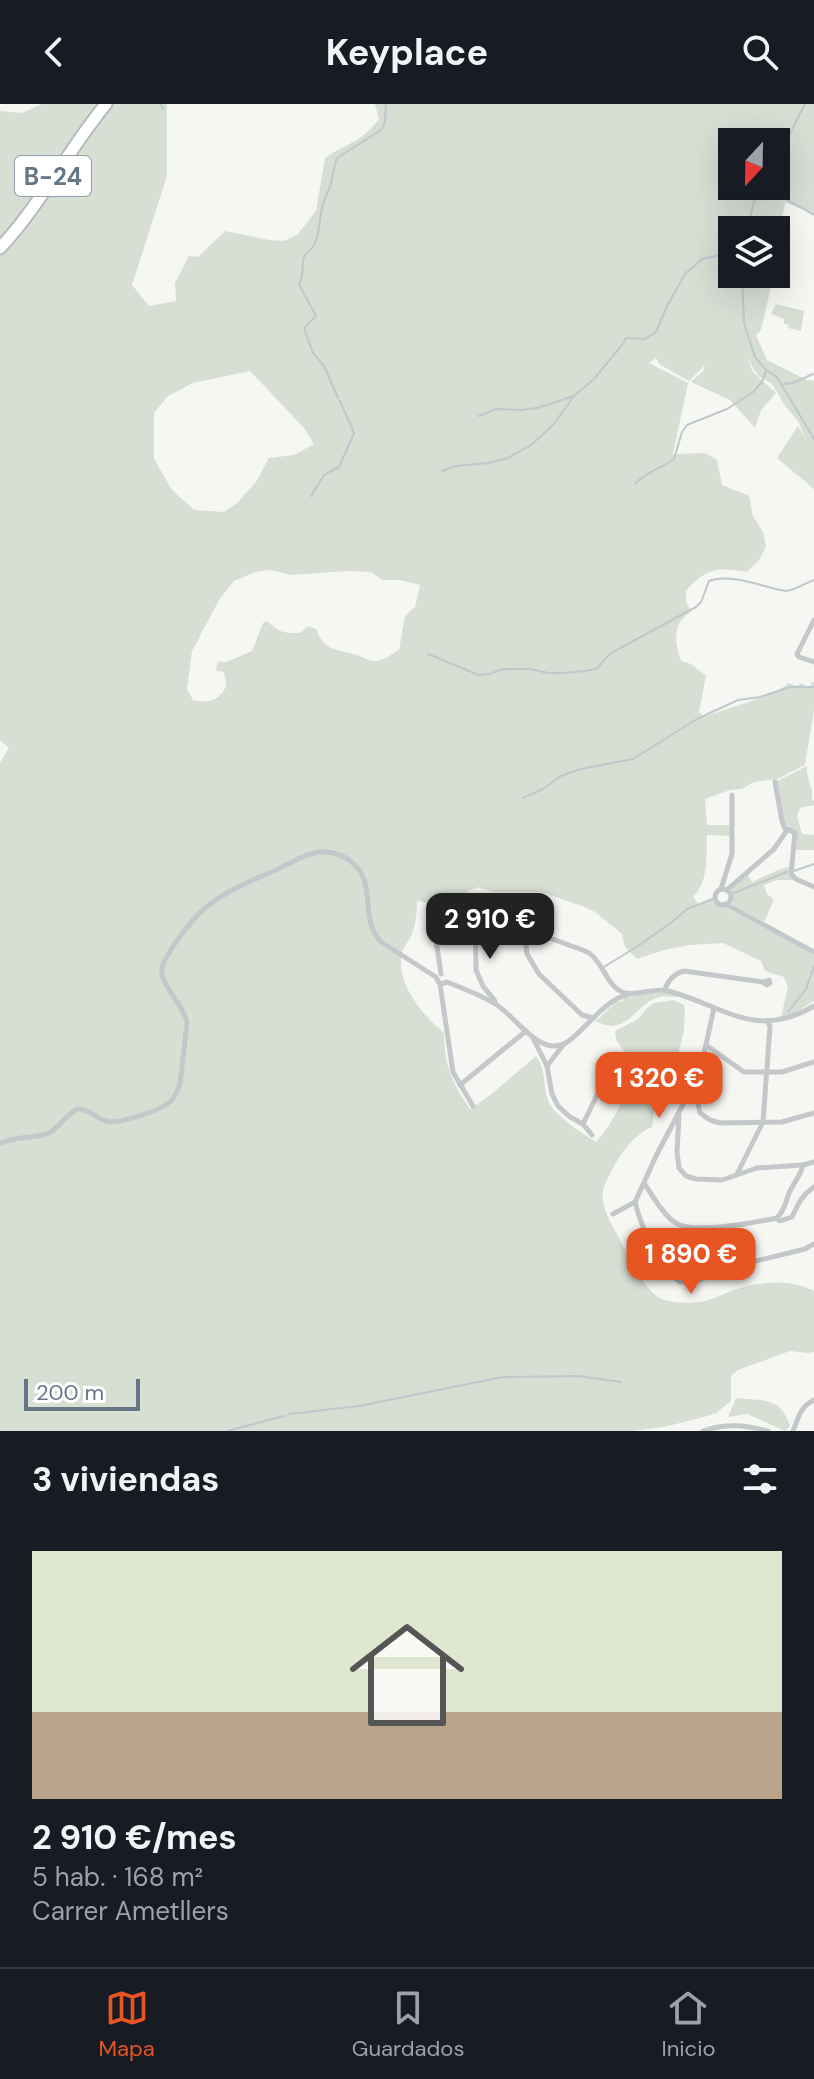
<!DOCTYPE html>
<html lang="es">
<head>
<meta charset="utf-8">
<style>
  body { margin:0; font-family:"DM Sans",sans-serif; background:#242831; color:#f1f3f6; height:100vh; display:flex; flex-direction:column; font-size:30px; white-space:nowrap }
  * { box-sizing:border-box; margin:0 }
  p { font-size:26px; color:#9ea1a6 }
  .icon { flex:none; width:44px; height:44px; fill:none; stroke:currentColor; stroke-width:2; stroke-linecap:round; stroke-linejoin:round }
  .map { position:relative; height:1327px; overflow:hidden }
  .details { display:flex; flex-direction:column; background:#171b24; flex:1 }
  .details>* { flex:none }
  .needle { width:52px; rotate:202deg }
  .fabs { position:absolute; left:718px; top:24px; display:grid; gap:16px }
  .fabs a { display:grid; place-items:center; width:72px; height:72px; border-radius:0px; background:#171b24; box-shadow:0 8px 32px #0002; font-size:40px }
  .scale { position:absolute; left:24px; bottom:20px; width:116px; box-sizing:border-box; padding-left:8px; border:4px solid #657685; border-top:0; font-size:22px; line-height:28px; white-space:nowrap; color:#657685; -webkit-text-stroke:6px #fff; paint-order:stroke }
  .price { position:absolute; translate:-50% -68px; padding:0 18px; border-radius:16px; background:#e75622; color:#fff; font-size:26px; line-height:52px; filter:drop-shadow(0 2px 4px #0008) }
  .price::after { content:''; position:absolute; left:50%; top:48px; width:24px; height:18px; margin-left:-12px; background:inherit; clip-path:polygon(0 0,100% 0,50% 100%) }
  .price.current { background:#222; color:#fff }
  ul { padding:0; list-style:none }
  li { display:grid; align-content:center; gap:16px; height:424px; padding:0 32px }
  li span { display:grid; place-items:center; height:248px; border-radius:0px; color:#555 }
  li>.icon { margin-inline-start:auto }
  span .icon { width:144px; height:144px; fill:#fffc; stroke-width:1 }
  li b { font-size:34px }
  h2 { display:flex; justify-content:space-between; align-items:center; height:96px; padding:0 32px; font-size:34px }
  header { display:flex; justify-content:space-between; align-items:center; height:104px; padding:0 32px; background:#171b24; font-size:36px; font-weight:700 }
  .dock { display:flex; justify-content:space-around; align-items:center; height:112px; border-top:2px solid #363941; background:#171b24; font-size:22px; color:#9ea1a6 }
  .dock a { display:grid; justify-items:center; gap:4px }
  .dock .current { color:#e75622 }
  .map>svg:first-child { display:block }
</style>
</head>
<body>
<header><svg class="icon" aria-label="back" viewBox="0 0 24 24"><path d="M15 5l-7 7 7 7"/></svg>Keyplace<svg class="icon" aria-label="search" viewBox="0 0 24 24"><circle cx="10" cy="10" r="6"/><path d="M15 15l6 6"/></svg></header>
<div class="map">
<svg width="814" height="1327" viewBox="0 0 814 1327">
  <rect width="100%" height="100%" fill="#f6f7f3"/>
  <g fill="#d7ded4" fill-rule="evenodd">
    <path d="M42,0h125v72l-35,109 17,21 27,-5 -1,-18 14,-27 9,1 27,-26 44,9 15,1 14,-7 18,-23 9,-53c22,-15 37,-16 54,-39l-4,-15h439v110l-29,-12 -9,56v-28h-44v44h42l-13,56 -5,5 11,25 40,20 7,1v108l-37,-31 21,-32 8,14 -8,-19 -13,-15 -8,-14 -5,-8 -13,-8 -6,-8 -6,-11 6,15 23,21 -15,17 -6,18 -25,-28 -39,-18 12,-11 2,-6 -16,16 -30,-17 -3,-6 -7,5 39,20 -15,71 32,-1 12,7 5,25 27,11 4,20 10,16 3,14 -6,13 -13,13c-29,-5 -41,-4 -61,19v10l5,11c-20,12 -16,30 -10,49l10,3 15,12 -7,36 5,5 6,-2c19,-8 67,-19 78,-32l10,3 2,-3 10,4 2,-5h2v28l-9,55 -28,14 -23,3 -12,7 -12,1 -25,9 2,26h23v11l-23,-1c-1,18 2,49 -14,61l5,8 16,-7 4,7 87,45 9,6v46l-19,12 -14,4 7,-30 -4,-10 -19,-6 -4,-10 -38,-18 -33,2 -26,5 -27,9 -12,-12 -3,-13 -27,-22 -10,-5 -44,-15h-47l-17,-5c-27,12 -27,21 -60,14 0,10 -1,21 -4,30 -2,8 -9,14 -11,22 -7,29 21,63 42,80 0,31 8,50 26,76l19,-13 47,-40c11,16 6,27 12,44 5,15 34,33 48,42 19,-20 29,-49 41,-74l-21,-28 -1,-9 23,-12 9,-11 7,-5 20,-3 10,5 1,5 -1,21 -11,44 -18,29 -3,23c-23,10 -35,33 -46,55 -10,19 4,38 13,56 8,16 25,52 41,60 12,6 36,6 48,2 10,-3 19,-8 29,-11 24,-8 54,-10 77,2v61l-6,1 -18,-2 -52,19 -7,6v25l-15,12 -12,4 -40,10 -32,4h-632v-668l9,-15 -9,-8v-629l22,2zM732,38h44v44h-44zM250,267l54,57 10,16 -20,11 -25,3 -13,24 -19,21 -13,9 -30,-2 -23,-21 -17,-31v-45l14,-17 25,-13zM271,466l20,5 58,-4 22,1 11,8h18l20,5 -5,22 -10,9 -6,34c-7,4 -16,11 -24,11 -6,0 -12,-4 -18,-6 -21,-6 -32,-3 -41,-26l-8,-3 -8,7c-16,0 -21,0 -33,-12l-4,2 -11,28 -26,11 -7,-1 -2,3 -1,7 7,1c11,21 -11,34 -30,28l-6,-11 5,-38 27,-51 15,-19 21,-9z"/>
    <path d="M776,200l28,7 -3,20 -13,-3 1,-3 -5,-1v-5l-13,-5z"/>
    <path d="M807,662c-1,13 7,22 5,34l2,1v4l-14,3 -3,8 5,18 12,1v15h-18c2,-21 3,-15 -12,-28l-7,-41z"/>
    <path d="M789,763v7l4,6h-16l-13,5 3,9 7,5 -10,23 -32,-17v-16l16,-14 4,7 26,-12z"/>
    <path d="M666,888l14,5c-9,0 -18,-2 -26,2 -21,10 -30,38 -58,22l21,-20 1,1 5,-1 1,-3 26,-5z"/>
    <path d="M736,1294c27,3 44,-2 54,28l-5,5 -38,-17 -19,3z"/>
  </g>
  <g fill="none" stroke-linecap="round" stroke-linejoin="round">
    <g stroke="#bec8cd" stroke-width="2">
      <path d="M161,0l2,5"/>
      <path d="M776,57l29,-57"/>
      <path d="M762,82l52,29"/>
      <path d="M747,126l7,-28 7,-16"/>
      <path d="M742,170l2,49 11,34 11,13 11,7 37,62"/>
      <path d="M784,280l9,-1 20,-9"/>
      <path d="M338,294l-14,-32 -11,-13 -9,-25 12,-12 -17,-32c6,-12 2,-17 5,-28 17,-13 14,-29 18,-48 1,-8 7,-16 9,-25 2,-8 3,-17 6,-25l44,-28 4,-8 1,-18"/>
      <path d="M479,312l17,-7 25,1 16,-2 37,-12"/>
      <path d="M442,367l13,-5 34,-3 19,-5 23,-13 22,-20 21,-29 20,-17 28,-34 4,-7 19,1 11,-7 11,-26 18,-32 17,-15 18,-4 12,-6"/>
      <path d="M635,380c11,-13 26,-15 39,-25l8,-27 5,-7 40,-16 26,-17 9,-10 4,-11"/>
      <path d="M311,392l13,-21 15,-8 15,-34 -14,-32"/>
      <path d="M428,550l51,21 10,-1 15,-5h27l17,4h15l22,-2 11,-2 15,-16 85,-46 5,-5 8,-21c23,-8 53,6 77,10l8,-2 20,-9"/>
      <path d="M523,694l20,-9 18,-13 20,-7 52,-10 64,-40 41,-19 22,-3 30,-10h24"/>
      <path d="M794,767l20,-7"/>
      <path d="M731,790l56,-22"/>
      <path d="M604,863l34,-21 34,-24 15,-13 26,-10"/>
      <path d="M788,908l18,-23 8,-23"/>
      <path d="M289,1310l70,-8 144,-29 76,-1 42,6"/>
      <path d="M227,1327l57,-15"/>
    </g>
    <g stroke="#b7babd" stroke-width="15">
      <path id="highway" d="M0,144c41,-44 68,-98 106,-144"/>
    </g>
    <g stroke="#c4c8cb" stroke-width="5">
      <path d="M814,516l-17,34 2,3 15,5"/>
      <path d="M775,678l7,39 4,10"/>
      <path d="M721,785l11,-35v-59"/>
      <circle cx="723" cy="793" r="8"/>
      <path d="M727,786l47,-41 14,-20 7,4 -4,41 5,5 18,8"/>
      <path d="M475,792l1,74 7,16 12,15"/>
      <path d="M725,800l89,48"/>
      <path d="M522,826l3,8 2,16 12,20 43,41 12,3"/>
      <path d="M441,870l-8,-54 2,-7 6,-2c42,9 84,17 125,33 7,3 16,5 23,9 15,10 18,35 36,40 14,3 29,-6 43,-2 55,14 87,50 146,15"/>
      <path d="M440,880l13,88 20,34"/>
      <path d="M665,886c2,-9 10,-17 19,-19l79,11 4,3 3,-2 -1,-3 -6,2"/>
      <path d="M533,934l14,28 5,28 6,12 12,11 13,7 9,11"/>
      <path d="M706,941l38,27h38l32,-10"/>
      <path d="M547,962l16,-21"/>
      <path d="M700,969l-2,31 2,9 10,7 10,3 62,-1 32,-9"/>
      <path d="M460,981l66,-54"/>
      <path d="M679,1011l-2,37 2,16 7,8 10,3 26,1 35,-12 46,-3 11,-3"/>
      <path d="M583,1020l25,-52"/>
      <path d="M0,1039c15,-7 33,-4 49,-10 10,-5 20,-22 29,-24 9,-1 19,10 28,12 13,4 55,-11 65,-20 4,-5 7,-11 9,-17l7,-61c-3,-19 -28,-39 -25,-54 2,-14 31,-51 42,-60 22,-19 50,-29 76,-41 10,-5 22,-12 34,-15 11,-3 25,0 35,7 31,22 8,56 32,82l55,35 3,6 4,1 3,-2 6,2c15,6 31,12 45,21 20,13 46,57 73,35 19,-15 35,-40 59,-46"/>
      <path d="M737,1070l26,-52 7,-96 -3,-5"/>
      <path d="M644,1079c9,13 19,32 32,40 17,12 80,-1 101,-5 10,-11 8,-18 14,-29 5,-9 10,-15 12,-24"/>
      <path d="M635,1098c6,24 23,66 45,80l18,-2 33,-13 74,-18 9,-5"/>
      <path d="M613,1110l22,-12 21,-46 44,-84 14,-64"/>
      <path d="M777,1115l3,2 12,-4c6,-13 10,-22 22,-30"/>
      <path d="M703,1327c23,-8 42,-6 65,0"/>
      <path d="M793,1327c6,-14 6,-23 21,-31"/>
    </g>
    <use href="#highway" stroke="#fff" stroke-width="11"/>
  </g>
  <g text-anchor="middle" dominant-baseline="central" stroke-width="8" stroke-linejoin="round" paint-order="stroke">
    <rect fill="#fff" stroke="#939faa" stroke-width="2" x="15" y="52" width="76" height="40" rx="6"/>
    <g font-size="24" font-weight="bold" fill="#657685">
      <text x="53" y="72">B-24</text>
    </g>
  </g>
</svg>
<div class="fabs">
<a><svg class="needle" viewBox="-14 -14 28 28"><path d="M0-13l5 13h-10z" fill="#e53935"/><path d="M0 13l5-13h-10z" fill="#9ea1a6"/></svg></a>
<a><svg class="icon" aria-label="layers" viewBox="0 0 24 24"><path d="M12 4l9 5-9 5-9-5zM3 14l9 5 9-5"/></svg></a>
</div>
<div class="scale">200 m</div>
<b class="price current" style="left:490px;top:857px">2 910 €</b>
<b class="price" style="left:659px;top:1016px">1 320 €</b>
<b class="price" style="left:691px;top:1192px">1 890 €</b>
</div>
<section class="details">
<h2>3 viviendas<svg class="icon" aria-label="filters" viewBox="0 0 24 24"><path d="M4 7h16M4 17h16"/><circle cx="9" cy="7" r="2"/><circle cx="15" cy="17" r="2"/></svg></h2>
<ul>
<li><span style="background:linear-gradient(#dfe7d0 65%,#b9a48a 0)"><svg class="icon" aria-label="home" viewBox="0 0 24 24"><path d="M3 11l9-7 9 7M6 9v11h12V9"/></svg></span><div><b>2 910 €/mes</b><p>5 hab. · 168 m²</p><p>Carrer Ametllers</p></div></li>
</ul>
</section>
<nav class="dock">
<a class="current"><svg class="icon" aria-label="map" viewBox="0 0 24 24"><path d="M3 6l6-2 6 2 6-2v14l-6 2-6-2-6 2zM9 4v14M15 6v14"/></svg>Mapa</a>
<a><svg class="icon" aria-label="saved" viewBox="0 0 24 24"><path d="M7 4h10v16l-5-4-5 4z"/></svg>Guardados</a>
<a><svg class="icon" aria-label="home" viewBox="0 0 24 24"><path d="M3 11l9-7 9 7M6 9v11h12V9"/></svg>Inicio</a>
</nav>
</body>
</html>
